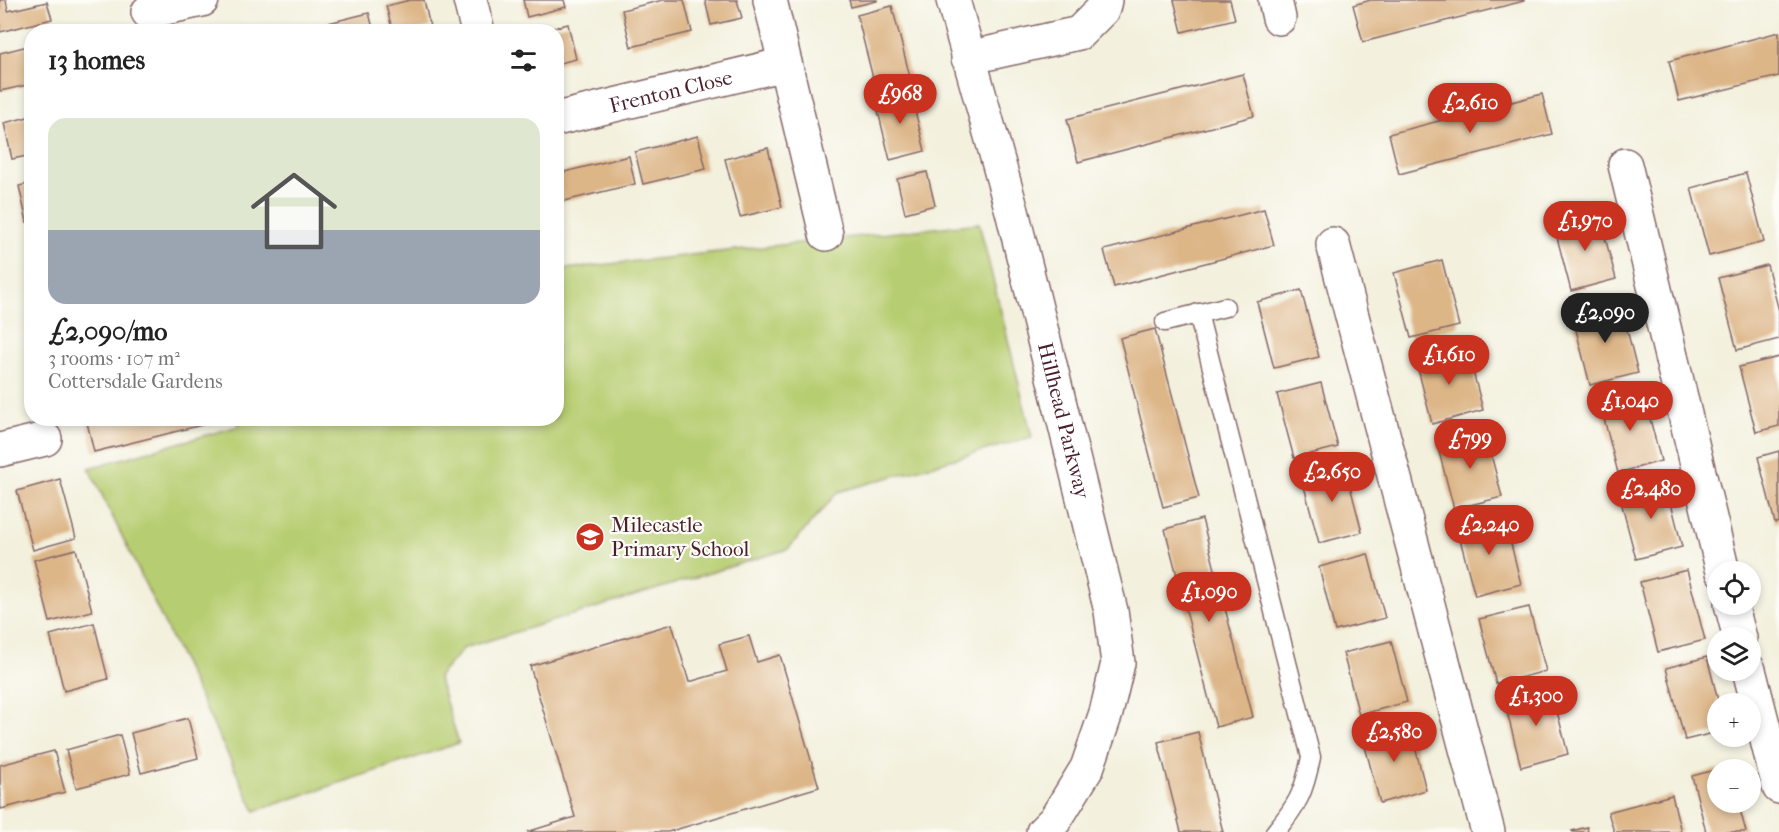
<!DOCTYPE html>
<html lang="en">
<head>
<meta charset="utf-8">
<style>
  body { margin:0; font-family:"IM FELL French Canon",serif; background:#f2f2f2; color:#222; height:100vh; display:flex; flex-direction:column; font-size:22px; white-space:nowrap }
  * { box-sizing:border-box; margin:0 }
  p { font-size:20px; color:#767676 }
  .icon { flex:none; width:33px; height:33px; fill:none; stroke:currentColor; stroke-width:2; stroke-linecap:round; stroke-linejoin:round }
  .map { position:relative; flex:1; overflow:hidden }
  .sheet { position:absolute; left:24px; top:24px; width:540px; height:402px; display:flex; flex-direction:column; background:#fff; border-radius:24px; box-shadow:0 3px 9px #0003 }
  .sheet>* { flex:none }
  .controls { position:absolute; left:1707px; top:561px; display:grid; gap:12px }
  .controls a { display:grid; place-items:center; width:54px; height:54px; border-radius:50%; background:#fff; box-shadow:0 3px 9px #0003; font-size:30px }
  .price { position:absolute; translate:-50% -51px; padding:0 14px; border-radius:21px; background:#c8321e; color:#fff; font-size:20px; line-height:39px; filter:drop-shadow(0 2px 3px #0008) }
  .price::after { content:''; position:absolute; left:50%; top:36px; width:18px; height:14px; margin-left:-9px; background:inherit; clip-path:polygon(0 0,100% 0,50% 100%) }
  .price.selected { background:#222; color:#fff }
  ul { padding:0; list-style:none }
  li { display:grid; align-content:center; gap:12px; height:318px; padding:0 24px }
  li span { display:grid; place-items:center; height:186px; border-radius:18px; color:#555 }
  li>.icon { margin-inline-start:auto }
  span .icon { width:108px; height:108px; fill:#fffc; stroke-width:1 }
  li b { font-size:26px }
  h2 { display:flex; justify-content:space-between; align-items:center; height:72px; padding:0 24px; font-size:26px }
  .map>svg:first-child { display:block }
</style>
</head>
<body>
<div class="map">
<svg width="1779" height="832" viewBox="0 0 1779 832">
  <rect width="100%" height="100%" fill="#fdfcf7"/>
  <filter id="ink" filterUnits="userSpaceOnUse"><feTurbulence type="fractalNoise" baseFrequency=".0167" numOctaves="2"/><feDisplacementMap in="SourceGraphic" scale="12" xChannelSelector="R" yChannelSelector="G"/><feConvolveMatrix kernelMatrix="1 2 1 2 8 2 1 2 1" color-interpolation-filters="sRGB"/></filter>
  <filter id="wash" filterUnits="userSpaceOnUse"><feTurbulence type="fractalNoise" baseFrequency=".008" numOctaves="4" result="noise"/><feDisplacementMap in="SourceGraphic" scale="24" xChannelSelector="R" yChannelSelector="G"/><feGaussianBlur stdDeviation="1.35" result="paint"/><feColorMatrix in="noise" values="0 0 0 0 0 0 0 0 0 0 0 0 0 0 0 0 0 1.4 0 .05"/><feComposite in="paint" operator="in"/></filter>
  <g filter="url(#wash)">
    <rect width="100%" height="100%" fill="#f3f0dd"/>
    <path fill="#b7cd71" stroke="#80764e" stroke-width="1.5" d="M979,223l53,214 -194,55 -50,57 -324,99 -26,29 21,66 -204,68 -166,-343 150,-42 -1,-7 318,-1 1,-148z"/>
    <g id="blocks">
      <g fill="#ddb688">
        <path d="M0,0h6l2,11 39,-9 5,17 -52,13z"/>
        <path d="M410,0h14l6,27 -20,5h-17l-7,-26z"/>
        <path d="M523,0h41l2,7 -39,10z"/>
        <path d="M663,0h21l8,32 -61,15 -9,-37z"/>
        <path d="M705,0h32l5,18 -31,7z"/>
        <path d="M849,0h28v1l-26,6z"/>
        <path d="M1174,0h56l5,19 -53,13z"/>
        <path d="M1371,0h153v1l-161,41 -10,-37z"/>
        <path d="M892,6l18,71 -35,9 -18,-71z"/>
        <path d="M369,13l5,19h-65l-1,-4z"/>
        <path d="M568,24l8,35 -20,5v-32l-14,-1z"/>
        <path d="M1779,32v44l-100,25 -10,-40z"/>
        <path d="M32,45v39l-32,7v-38z"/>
        <path d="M1243,74l11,42 -176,46 -11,-43z"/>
        <path d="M910,90l15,61 -35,9 -15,-61z"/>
        <path d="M1542,94l10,40 -153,40 -10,-40z"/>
        <path d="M32,116v39l-20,4 -8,-36z"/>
        <path d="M698,136l8,33 -63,15 -8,-32z"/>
        <path d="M768,148l14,59 -42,10 -15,-58z"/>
        <path d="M629,156l6,28 -75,18 -4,-14v-14z"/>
        <path d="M927,172l8,33 -30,8 -8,-34z"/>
        <path d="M1746,173l18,69 -55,14 -18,-68z"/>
        <path d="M32,183v38l-5,1 -8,-36z"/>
        <path d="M1264,209l10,36 -160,42 -10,-37z"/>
        <path d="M1599,214l17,65 -45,12 -17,-65z"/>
        <path d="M1442,260l17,66 -48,12 -17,-65z"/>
        <path d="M1767,265l12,46v28l-42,11 -19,-72z"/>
        <path d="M1301,290l18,67 -45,11 -17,-66z"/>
        <path d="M1620,302l18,71 -48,12 -18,-71z"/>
        <path d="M1155,329l44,169 -36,9 -43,-169z"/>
        <path d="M1467,348l16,62 -51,14 -16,-63z"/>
        <path d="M1779,357v69l-23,6 -17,-65z"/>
        <path d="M1321,383l17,64 -44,11 -17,-64z"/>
        <path d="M1643,392l18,69 -43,12 -18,-70z"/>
        <path d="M86,418h140v1l-132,33z"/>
        <path d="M1485,431l17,66 -48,12 -17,-65z"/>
        <path d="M1779,451v71l-4,1 -17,-66z"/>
        <path d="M1344,463l18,69 -43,11 -18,-68z"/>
        <path d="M60,479l16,59 -43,12 -16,-59z"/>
        <path d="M1666,482l16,65 -46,12 -17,-65z"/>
        <path d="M1504,516l17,68 -46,12 -18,-68z"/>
        <path d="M1202,519l51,198 -37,10 -51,-198z"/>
        <path d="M76,549l16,62 -42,11 -16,-62z"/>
        <path d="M1368,554l17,64 -50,13 -16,-64z"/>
        <path d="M1687,570l18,70 -47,12 -18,-70z"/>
        <path d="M1529,607l17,64 -50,13 -17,-65z"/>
        <path d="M94,623l14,56 -44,12 -14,-56z"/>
        <path d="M672,624l17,58 38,-11 -8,-27 30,-8 8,26 23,-7 39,132 -151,45h-141l48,-15 -45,-151z"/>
        <path d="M1391,641l16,61 -48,13 -16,-62z"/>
        <path d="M1707,657l12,47 -1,28 -33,8 -19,-72z"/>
        <path d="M1551,688l17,66 -47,13 -17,-67z"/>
        <path d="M188,718l10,40 -57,15 -10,-40z"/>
        <path d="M1409,723l17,67 -46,13 -18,-68z"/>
        <path d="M1198,732l25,100h-42l-23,-90z"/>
        <path d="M120,735l10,39 -54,14 -10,-38z"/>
        <path d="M54,751l11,41 -64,17 -1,-44z"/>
        <path d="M1718,769v33h20l8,30h-40l-14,-56z"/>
        <path d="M1672,795l9,37h-67l-6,-20z"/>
        <path d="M1587,827l1,5h-15l-1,-1z"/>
      </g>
    </g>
  </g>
  <g filter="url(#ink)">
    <use href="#blocks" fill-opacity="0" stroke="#856869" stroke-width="1.5"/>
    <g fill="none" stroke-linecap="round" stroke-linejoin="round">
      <g stroke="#856869" stroke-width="21">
        <g id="service">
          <path d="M1198,313l113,444c-7,36 -13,47 -36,75"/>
          <path d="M1165,322l60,-15"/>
        </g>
      </g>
      <g stroke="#856869" stroke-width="36">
        <g id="minor">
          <path d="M470,0l8,32"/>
          <path d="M770,0l56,234"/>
          <path id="s1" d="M953,0l59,211 99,400 7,52 -12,50 -19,55 -32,52 -12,12"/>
          <path d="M1275,0l4,18"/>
          <path d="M148,12l54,-12"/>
          <path d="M968,58l111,-25 24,-24 2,-9"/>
          <path id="s2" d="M556,119l229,-55"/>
          <path d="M1625,165l98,407"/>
          <path d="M1333,244l155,588"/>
          <path d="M0,450l45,-11"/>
          <path d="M1731,604l9,34"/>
          <path d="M1749,670l30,117"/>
        </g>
      </g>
      <use href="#service" stroke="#fff" stroke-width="18"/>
      <use href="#minor" stroke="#fff" stroke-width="33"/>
    </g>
  </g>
  <defs>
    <g id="school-disc" transform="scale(1.5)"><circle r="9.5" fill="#c8321e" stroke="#fdfcf7"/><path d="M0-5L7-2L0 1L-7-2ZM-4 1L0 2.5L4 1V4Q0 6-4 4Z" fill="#fff"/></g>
  </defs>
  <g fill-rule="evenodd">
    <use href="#school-disc" x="590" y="537"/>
  </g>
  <g text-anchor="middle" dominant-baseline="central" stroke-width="4.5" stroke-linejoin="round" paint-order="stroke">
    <g font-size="21" fill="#4a1f2b" stroke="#fdfcf7">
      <text stroke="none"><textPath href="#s2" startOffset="118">Frenton Close</textPath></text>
      <text stroke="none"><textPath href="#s1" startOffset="435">Hillhead Parkway</textPath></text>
    </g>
    <g font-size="21" fill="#4a1f2b" stroke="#fdfcf7" text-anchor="start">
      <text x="611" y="525">Milecastle<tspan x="611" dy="24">Primary School</tspan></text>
    </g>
  </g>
</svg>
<div class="controls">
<a><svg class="icon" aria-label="locate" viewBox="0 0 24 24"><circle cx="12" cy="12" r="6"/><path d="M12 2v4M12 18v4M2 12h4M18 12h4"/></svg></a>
<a><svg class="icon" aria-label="layers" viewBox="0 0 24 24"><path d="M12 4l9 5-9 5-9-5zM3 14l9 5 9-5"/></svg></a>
<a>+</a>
<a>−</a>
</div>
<b class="price" style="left:900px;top:125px">£968</b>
<b class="price" style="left:1470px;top:134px">£2,610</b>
<b class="price" style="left:1585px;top:252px">£1,970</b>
<b class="price selected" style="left:1605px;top:344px">£2,090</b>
<b class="price" style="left:1449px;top:386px">£1,610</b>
<b class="price" style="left:1630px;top:432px">£1,040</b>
<b class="price" style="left:1470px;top:470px">£799</b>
<b class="price" style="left:1332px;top:503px">£2,650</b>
<b class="price" style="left:1651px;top:520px">£2,480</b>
<b class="price" style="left:1489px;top:556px">£2,240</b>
<b class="price" style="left:1209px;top:623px">£1,090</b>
<b class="price" style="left:1536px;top:727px">£1,300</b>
<b class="price" style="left:1394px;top:763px">£2,580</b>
<section class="sheet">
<h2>13 homes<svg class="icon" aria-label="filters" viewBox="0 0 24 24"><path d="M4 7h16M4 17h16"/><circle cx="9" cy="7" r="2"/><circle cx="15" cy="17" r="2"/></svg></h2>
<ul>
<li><span style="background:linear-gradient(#dfe7d0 60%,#9aa5b1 0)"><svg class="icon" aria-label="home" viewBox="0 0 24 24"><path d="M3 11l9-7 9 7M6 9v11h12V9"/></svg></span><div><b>£2,090/mo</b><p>3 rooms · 107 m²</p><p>Cottersdale Gardens</p></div></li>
</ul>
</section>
</div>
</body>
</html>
